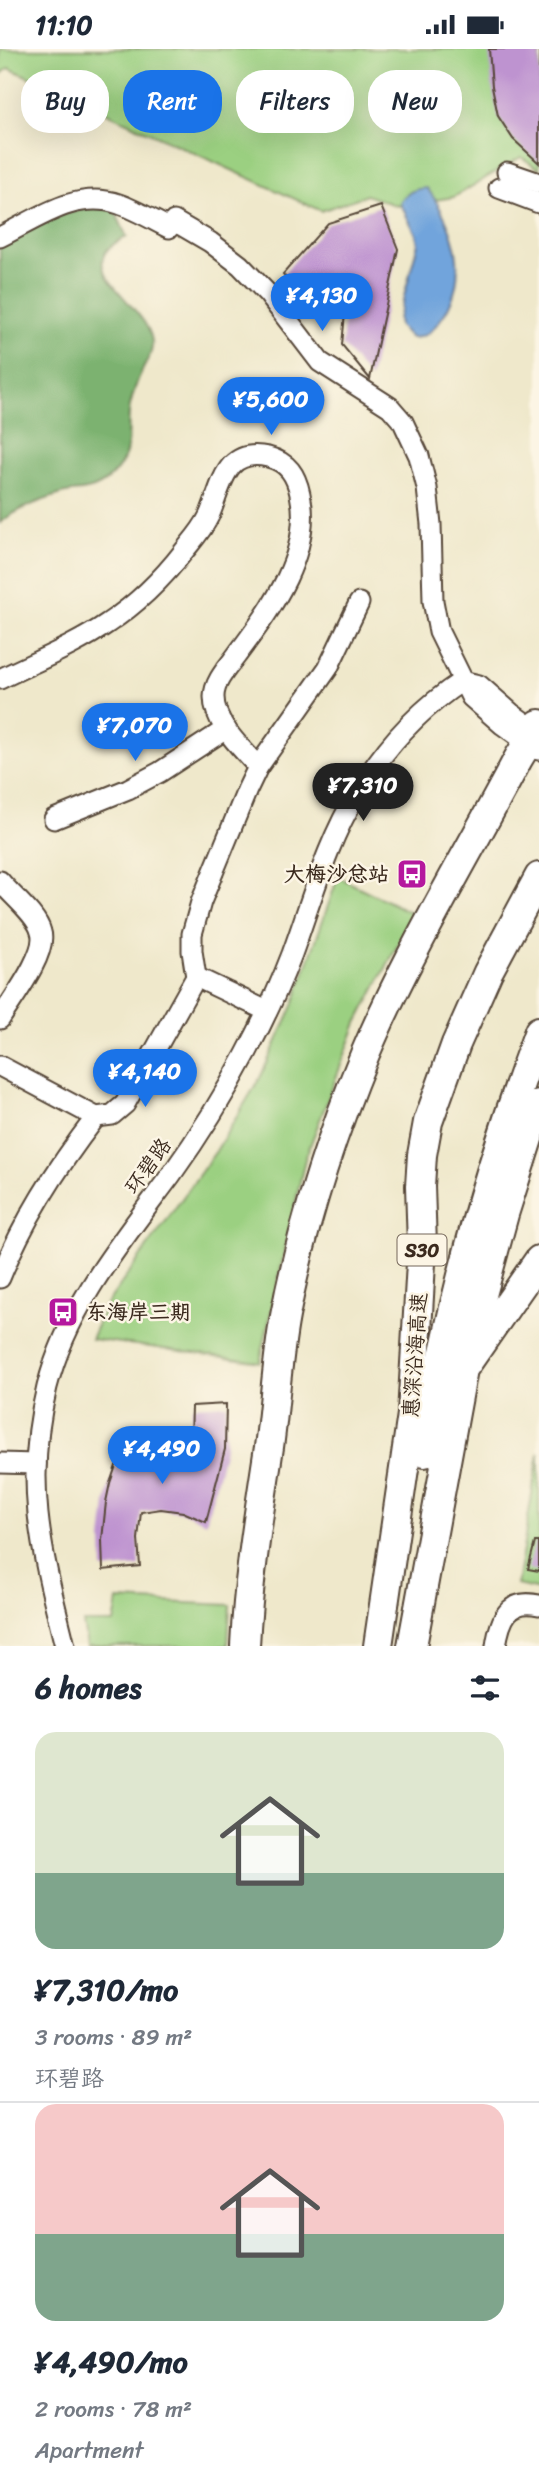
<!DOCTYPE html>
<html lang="en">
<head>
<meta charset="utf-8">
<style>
  body { margin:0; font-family:Sriracha,"LXGW WenKai TC",sans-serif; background:#f2f2f3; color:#1f2937; height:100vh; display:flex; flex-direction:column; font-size:26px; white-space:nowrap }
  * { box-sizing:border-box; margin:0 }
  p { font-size:23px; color:#747a83 }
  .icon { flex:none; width:38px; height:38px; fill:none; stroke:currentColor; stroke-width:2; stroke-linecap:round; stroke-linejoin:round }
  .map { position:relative; height:1597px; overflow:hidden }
  .sheet { display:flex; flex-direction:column; background:#fff; flex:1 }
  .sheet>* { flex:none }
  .guide { position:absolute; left:21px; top:21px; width:497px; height:63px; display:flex; gap:14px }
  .price { position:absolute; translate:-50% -60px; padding:0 16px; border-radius:24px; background:#1a73e8; color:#fff; font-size:23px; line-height:46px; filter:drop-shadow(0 2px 4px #0008) }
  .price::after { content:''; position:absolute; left:50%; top:42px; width:21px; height:16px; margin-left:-10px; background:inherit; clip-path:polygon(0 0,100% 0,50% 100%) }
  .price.current { background:#222; color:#fff }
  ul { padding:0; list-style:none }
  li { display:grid; align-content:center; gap:14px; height:371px; padding:0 35px }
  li+li { border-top:2px solid #e0e1e3 }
  li span { display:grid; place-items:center; height:217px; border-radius:21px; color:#555 }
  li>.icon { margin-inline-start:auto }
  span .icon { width:126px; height:126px; fill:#fffc; stroke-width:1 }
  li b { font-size:30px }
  h2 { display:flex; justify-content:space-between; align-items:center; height:84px; padding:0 35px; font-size:30px }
  .pill { padding:0 24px; border-radius:28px; background:#fff; box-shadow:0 7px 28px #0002; font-size:24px; line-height:63px }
  .pill.current { background:#1a73e8; color:#fff }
  .status { display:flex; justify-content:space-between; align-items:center; height:49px; padding:0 35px; background:#fff; direction:ltr }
  .status svg { height:19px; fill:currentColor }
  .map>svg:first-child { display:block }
</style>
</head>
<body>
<div class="status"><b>11:10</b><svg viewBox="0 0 49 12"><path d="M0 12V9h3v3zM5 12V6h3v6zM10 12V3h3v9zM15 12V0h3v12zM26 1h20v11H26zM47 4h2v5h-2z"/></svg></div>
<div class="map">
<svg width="539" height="1597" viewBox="0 0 539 1597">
  <rect width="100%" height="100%" fill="#fcf5e5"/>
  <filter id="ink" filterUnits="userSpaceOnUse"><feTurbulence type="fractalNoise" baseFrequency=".0143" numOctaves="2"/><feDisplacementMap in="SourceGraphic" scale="14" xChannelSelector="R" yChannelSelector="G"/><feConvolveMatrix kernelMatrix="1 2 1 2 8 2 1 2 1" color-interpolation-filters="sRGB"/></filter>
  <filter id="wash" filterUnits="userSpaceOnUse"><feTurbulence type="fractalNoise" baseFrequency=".00686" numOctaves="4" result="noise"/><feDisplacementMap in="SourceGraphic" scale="28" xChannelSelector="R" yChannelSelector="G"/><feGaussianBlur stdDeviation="1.57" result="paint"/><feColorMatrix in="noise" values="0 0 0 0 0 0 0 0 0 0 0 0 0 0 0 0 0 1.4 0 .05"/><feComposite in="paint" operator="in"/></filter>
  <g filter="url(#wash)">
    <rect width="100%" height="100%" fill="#efe8cb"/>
    <g fill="#9bd081" stroke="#6b7d50" stroke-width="2">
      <path d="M0,0h539v120l-18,-12 -67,40 -56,9 -32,-11 -45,16 -312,-143 -9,7z"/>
      <path d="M338,828l76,37 -57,109 -52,136 -45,203 -169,-23 15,-34 110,-154 44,-73 33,-72z"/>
      <path d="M539,1403v138l-22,-5z"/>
      <path d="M118,1551l112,5 -2,41h-141l-4,-23h31z"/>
    </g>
    <path fill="#7cb26f" stroke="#5c6e46" stroke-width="2" d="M88,159l26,1 13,28c-69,29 30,70 25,110 -1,10 -6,15 -10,24 -6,11 -9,23 -12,35 -3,14 0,29 -3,43 -3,16 -18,33 -33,39 -10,4 -21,3 -32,6 -20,6 -46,15 -62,29v-280l60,-28z"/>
    <path fill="#71a4dc" stroke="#56677d" stroke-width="2" d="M427,139c28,38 45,89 14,131 -8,11 -16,19 -30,19l-12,-12 -1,-7 20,-76 -2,-9 -16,-31c7,-11 13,-14 27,-15z"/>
    <g id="blocks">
      <g fill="#be93d0">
        <path d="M489,0h50v114l-26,-24 -15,-23 -6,-30z"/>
        <path d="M381,157l17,43 -28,130 -28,-34 3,-32 -19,-24 -20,14 -23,-29 45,-51z"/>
        <path d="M226,1355l-1,45 -19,73 -23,-10 -22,-3 -20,3 -3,27 2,27 -37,4 -1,-30 4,-38 4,-19 13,-37 62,14 6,-19 1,-35z"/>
        <path d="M535,1493h4v29l-11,-2z"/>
      </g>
    </g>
  </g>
  <g filter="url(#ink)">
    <use href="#blocks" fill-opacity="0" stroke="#564638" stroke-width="2"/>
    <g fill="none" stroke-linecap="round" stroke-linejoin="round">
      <g stroke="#564638" stroke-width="23">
        <g id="minor">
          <path d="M507,123l32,11"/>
          <path d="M499,139l40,15"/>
          <path d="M0,188c37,-18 76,-48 119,-33 17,6 34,16 50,24l5,-7 36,21 30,23 28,29 52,68 70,45 13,15 16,34 8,32 4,36 2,77 6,31 32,65 32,28 35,25"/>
          <path d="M0,630c36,-18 75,-33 108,-56 29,-19 55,-45 76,-72 9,-11 19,-22 25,-35 13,-29 15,-69 59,-59 20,5 28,18 32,37 13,58 -28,114 -61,158 -9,13 -25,28 -25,45 0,27 28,51 44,70"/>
          <path d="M462,632l17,4 32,28 28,20"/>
          <path d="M54,770l74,-30 32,-17 66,-43"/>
          <path d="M0,832c11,14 37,34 41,51 7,21 -30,69 -41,87"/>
          <path d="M196,928l-4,-26v-17l9,-32 46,-112 11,-23 70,-99 31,-65"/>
          <path d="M0,1017l96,51 16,-2 13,-11 71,-127 71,34"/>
          <path d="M0,1229c23,-57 58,-112 96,-161"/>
          <path d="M0,1414l36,1"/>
          <path d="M65,1597c-23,-93 -42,-163 -18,-259 21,-82 75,-146 124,-212 28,-39 53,-79 75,-121 17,-32 33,-66 46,-100 20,-55 35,-112 66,-162 26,-44 62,-83 104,-111"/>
          <path d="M496,1597c4,-27 12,-48 43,-41"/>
        </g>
      </g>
      <g stroke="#564638" stroke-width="32">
        <g id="highway">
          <path d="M467,1301l37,-136 35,-110"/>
          <path d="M425,1404c23,-143 63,-286 114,-422"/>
          <path d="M245,1597c3,-67 14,-133 24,-199 6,-43 8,-89 16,-131 17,-91 45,-177 80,-262 43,-102 102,-198 153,-295l21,-35"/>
          <path d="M378,1597l34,-232 10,-168 -2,-60 2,-31 6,-33 28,-78 32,-72 51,-95"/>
          <path d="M412,1597l51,-277 76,-109"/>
        </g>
      </g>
      <use href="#minor" stroke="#fff" stroke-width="19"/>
      <use href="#highway" stroke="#fff" stroke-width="28"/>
    </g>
  </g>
  <defs>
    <g id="bus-square" transform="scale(1.575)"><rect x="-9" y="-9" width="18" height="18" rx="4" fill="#b5179e" stroke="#fcf5e5"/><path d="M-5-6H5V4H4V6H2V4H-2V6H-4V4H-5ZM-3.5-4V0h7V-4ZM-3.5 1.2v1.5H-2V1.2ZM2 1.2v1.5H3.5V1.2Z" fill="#fff"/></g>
  </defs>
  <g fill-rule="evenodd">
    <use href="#bus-square" x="412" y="825"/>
    <use href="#bus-square" x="63" y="1263"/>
  </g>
  <g text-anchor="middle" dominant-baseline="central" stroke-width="5" stroke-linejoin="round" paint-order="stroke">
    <rect fill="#fcf5e5" stroke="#75675a" stroke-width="2" x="397.5" y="1185.5" width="49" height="31" rx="5"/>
    <g font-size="19" font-weight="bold" fill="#3b2a1e">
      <text x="422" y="1201">S30</text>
    </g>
    <g font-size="21" font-weight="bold" fill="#3b2a1e" stroke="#fcf5e5" text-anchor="end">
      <text x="389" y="825">大梅沙总站</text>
      <text x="86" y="1263" text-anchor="start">东海岸三期</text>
    </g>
    <g font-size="21" fill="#3b2a1e" stroke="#fcf5e5">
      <text transform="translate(148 1117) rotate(-54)">环碧路</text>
      <text transform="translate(415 1306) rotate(-86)">惠深沿海高速</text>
    </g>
  </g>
</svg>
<b class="price" style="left:322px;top:284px">¥4,130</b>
<b class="price" style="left:271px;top:388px">¥5,600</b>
<b class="price" style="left:135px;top:714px">¥7,070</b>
<b class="price current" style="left:363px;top:774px">¥7,310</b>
<b class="price" style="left:145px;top:1060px">¥4,140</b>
<b class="price" style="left:162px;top:1437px">¥4,490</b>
<div class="guide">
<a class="pill">Buy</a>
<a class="pill current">Rent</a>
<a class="pill">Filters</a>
<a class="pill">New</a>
</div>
</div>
<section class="sheet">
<h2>6 homes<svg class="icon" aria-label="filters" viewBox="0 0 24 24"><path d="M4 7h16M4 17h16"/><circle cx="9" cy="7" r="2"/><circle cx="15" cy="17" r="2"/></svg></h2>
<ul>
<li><span style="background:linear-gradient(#dfe7d0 65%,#7fa58c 0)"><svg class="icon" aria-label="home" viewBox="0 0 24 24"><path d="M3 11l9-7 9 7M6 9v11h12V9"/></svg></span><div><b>¥7,310/mo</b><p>3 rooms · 89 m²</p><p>环碧路</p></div></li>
<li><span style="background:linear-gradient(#f6c9c9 60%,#7fa58c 0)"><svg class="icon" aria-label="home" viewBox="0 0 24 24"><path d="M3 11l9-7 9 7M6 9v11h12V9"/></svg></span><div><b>¥4,490/mo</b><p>2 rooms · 78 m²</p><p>Apartment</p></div></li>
</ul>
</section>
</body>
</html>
